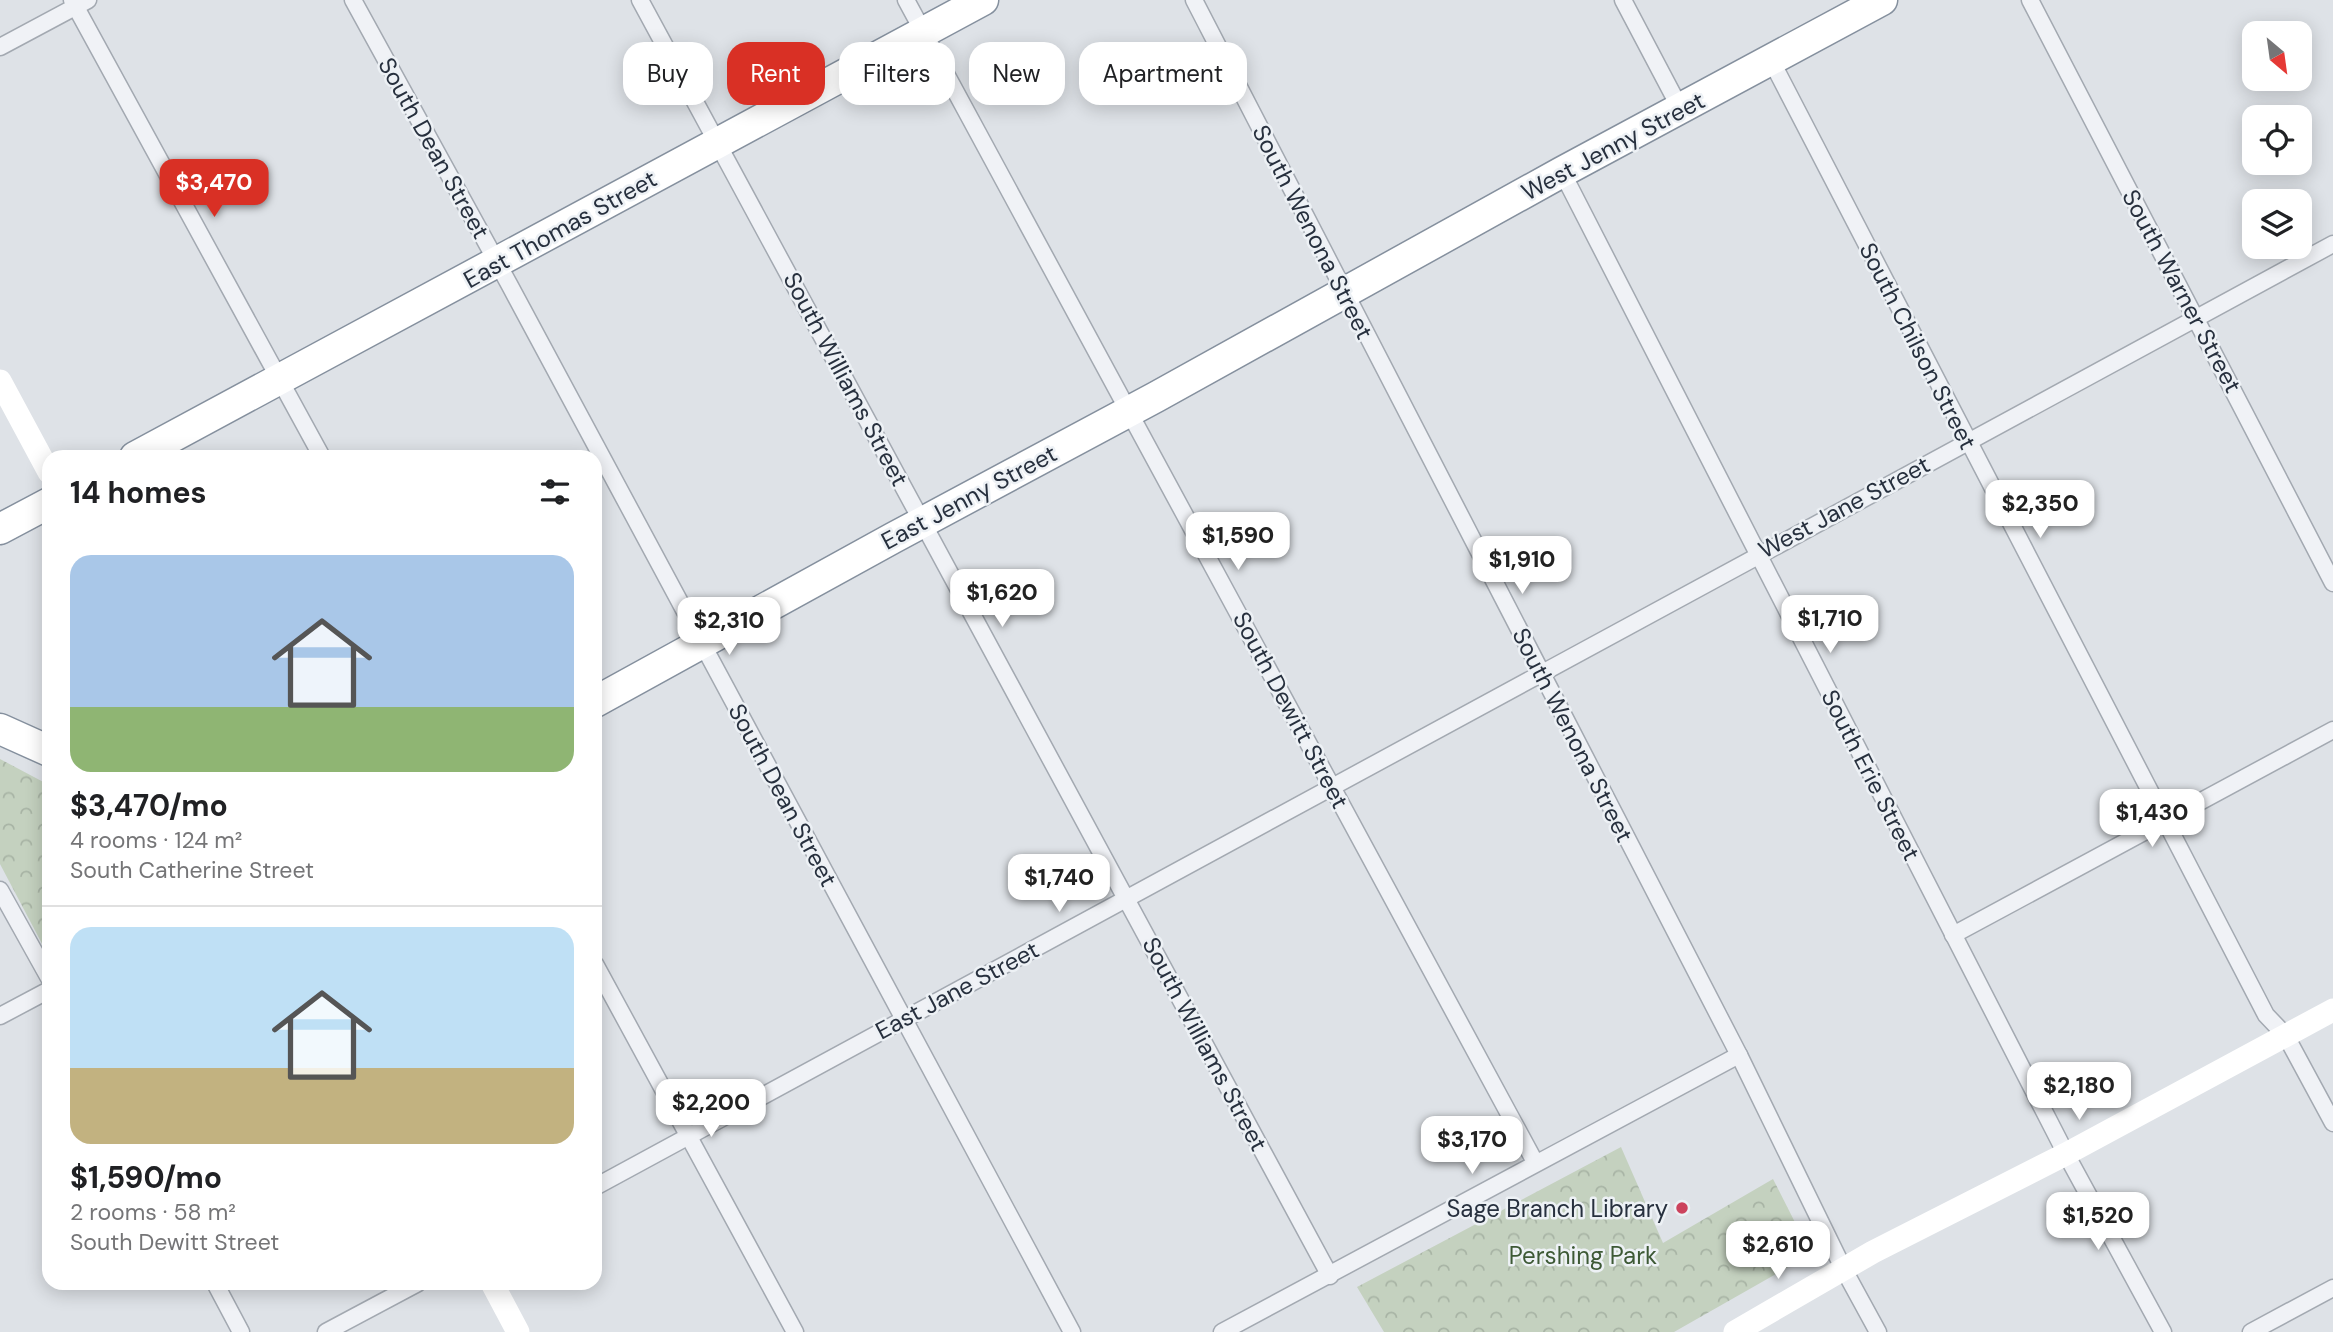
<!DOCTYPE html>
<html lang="en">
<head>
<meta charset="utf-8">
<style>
  body { margin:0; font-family:"DM Sans",sans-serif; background:#f2f2f2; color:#202124; height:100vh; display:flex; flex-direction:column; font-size:26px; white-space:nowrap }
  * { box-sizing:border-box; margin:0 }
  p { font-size:23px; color:#757577 }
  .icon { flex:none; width:38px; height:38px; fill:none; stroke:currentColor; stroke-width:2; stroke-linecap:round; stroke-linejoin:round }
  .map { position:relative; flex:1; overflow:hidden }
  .panel { position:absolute; left:42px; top:450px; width:560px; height:840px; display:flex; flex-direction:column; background:#fff; border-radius:21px; box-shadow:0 4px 18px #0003 }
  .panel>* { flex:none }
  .hud { position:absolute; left:623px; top:42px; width:665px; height:63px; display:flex; gap:14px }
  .needle { width:46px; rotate:151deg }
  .tools { position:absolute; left:2242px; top:21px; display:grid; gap:14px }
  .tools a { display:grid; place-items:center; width:70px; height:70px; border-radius:14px; background:#fff; box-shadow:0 4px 18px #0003; font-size:35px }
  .price { position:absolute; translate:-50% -60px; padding:0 16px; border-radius:14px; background:#fff; color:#222; font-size:23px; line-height:46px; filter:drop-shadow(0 2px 4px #0008) }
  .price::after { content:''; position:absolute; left:50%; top:42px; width:21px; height:16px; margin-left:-10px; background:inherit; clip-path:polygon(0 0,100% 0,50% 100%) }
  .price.selected { background:#d93025; color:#fff }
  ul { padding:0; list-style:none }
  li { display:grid; align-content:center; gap:14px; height:371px; padding:0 28px }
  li+li { border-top:2px solid #e0e0e0 }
  li span { display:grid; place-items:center; height:217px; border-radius:21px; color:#555 }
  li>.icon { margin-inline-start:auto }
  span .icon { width:126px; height:126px; fill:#fffc; stroke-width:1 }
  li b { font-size:30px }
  h2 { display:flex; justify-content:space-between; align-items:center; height:84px; padding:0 28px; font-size:30px }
  .tag { padding:0 24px; border-radius:21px; background:#fff; box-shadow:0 4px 18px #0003; font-size:24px; line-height:63px }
  .tag.selected { background:#d93025; color:#fff }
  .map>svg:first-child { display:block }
</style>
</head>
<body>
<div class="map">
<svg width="2333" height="1332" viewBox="0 0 2333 1332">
  <defs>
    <pattern id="park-crowns" width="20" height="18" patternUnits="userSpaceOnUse" patternTransform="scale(1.75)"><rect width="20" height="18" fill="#c4d1bf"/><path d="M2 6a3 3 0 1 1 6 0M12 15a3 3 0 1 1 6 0" fill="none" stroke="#a8b4a5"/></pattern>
  </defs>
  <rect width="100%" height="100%" fill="#dee2e7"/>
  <g fill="url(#park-crowns)">
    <path d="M0,759l49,26v172l-49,-93z"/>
    <path d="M1621,1147l42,96 110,-64 38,75 -137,78h-290l-27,-45z"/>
  </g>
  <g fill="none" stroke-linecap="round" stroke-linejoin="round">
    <g stroke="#a3a9b1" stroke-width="19">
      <g id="street">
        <path d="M72,0l250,457"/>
        <path d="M353,0l156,284 563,1048"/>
        <path d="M640,0l690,1276"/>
        <path d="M906,0l629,1162"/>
        <path d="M1194,0l545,1055 104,213 35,64"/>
        <path d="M1623,0l58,110"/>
        <path d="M2030,0l303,583"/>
        <path d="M0,47l88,-47"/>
        <path d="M1771,60l495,955 20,21 47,87"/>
        <path d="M1562,172l504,982 97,178"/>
        <path d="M0,890l49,88"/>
        <path d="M1953,935l380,-205"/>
        <path d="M595,964l200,368"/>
        <path d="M0,1016l49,-26"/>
        <path d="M595,1187l1738,-943"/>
        <path d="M215,1283l26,49"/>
        <path d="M326,1332l92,-49"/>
        <path d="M1222,1332l517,-277"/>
        <path d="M2251,1332l82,-44"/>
      </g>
    </g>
    <g stroke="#85909e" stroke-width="33">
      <g id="highway">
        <path d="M135,457l848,-457"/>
        <path d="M0,529l49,-26"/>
        <path d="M595,702l298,-164 263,-141 406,-225 320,-172"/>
        <path d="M0,729l49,22"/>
      </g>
    </g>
    <use href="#street" stroke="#f0f2f6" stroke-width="16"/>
    <g stroke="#fff" stroke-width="23">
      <path d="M0,381l49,91"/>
      <path d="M492,1283l26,49"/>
      <path d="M1735,1332l138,-80 193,-98 267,-144"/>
    </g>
    <use href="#highway" stroke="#fff" stroke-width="30"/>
  </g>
  <circle fill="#cc435d" stroke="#edf1f5" stroke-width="2.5" cx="1682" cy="1208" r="7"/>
  <g text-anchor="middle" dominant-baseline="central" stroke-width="5" stroke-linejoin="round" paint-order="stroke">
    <g font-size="24" fill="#27303e" stroke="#edf1f5">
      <text transform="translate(1613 146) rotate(-28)">West Jenny Street</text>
      <text transform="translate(434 148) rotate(61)">South Dean Street</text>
      <text transform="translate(560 229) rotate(-29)">East Thomas Street</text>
      <text transform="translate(1313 232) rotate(63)">South Wenona Street</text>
      <text transform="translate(2182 291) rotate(62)">South Warner Street</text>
      <text transform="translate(1918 346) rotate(63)">South Chilson Street</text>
      <text transform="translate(846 379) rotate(62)">South Williams Street</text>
      <text transform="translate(969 497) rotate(-28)">East Jenny Street</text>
      <text transform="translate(1844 507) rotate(-28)">West Jane Street</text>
      <text transform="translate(1291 710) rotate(62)">South Dewitt Street</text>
      <text transform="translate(1573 735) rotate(63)">South Wenona Street</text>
      <text transform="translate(1871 775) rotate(63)">South Erie Street</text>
      <text transform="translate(783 795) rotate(62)">South Dean Street</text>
      <text transform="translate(957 990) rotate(-28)">East Jane Street</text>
      <text transform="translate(1205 1044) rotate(62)">South Williams Street</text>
    </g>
    <g font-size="24" fill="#27303e" stroke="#edf1f5" text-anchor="end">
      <text x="1668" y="1208">Sage Branch Library</text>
    </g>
    <g font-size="24" fill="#3d5935" stroke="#edf1f5">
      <text x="1583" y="1255">Pershing Park</text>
    </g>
  </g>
</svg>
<div class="tools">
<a><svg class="needle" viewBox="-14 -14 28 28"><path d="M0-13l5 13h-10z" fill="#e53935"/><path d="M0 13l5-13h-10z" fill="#757577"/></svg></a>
<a><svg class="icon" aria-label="locate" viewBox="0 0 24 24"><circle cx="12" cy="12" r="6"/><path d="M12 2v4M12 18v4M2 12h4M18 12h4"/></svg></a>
<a><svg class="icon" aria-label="layers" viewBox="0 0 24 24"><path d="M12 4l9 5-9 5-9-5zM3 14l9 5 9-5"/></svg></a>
</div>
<b class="price selected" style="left:214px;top:219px">$3,470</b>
<b class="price" style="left:2040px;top:540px">$2,350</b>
<b class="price" style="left:1238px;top:572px">$1,590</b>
<b class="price" style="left:1522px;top:596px">$1,910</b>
<b class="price" style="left:1002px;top:629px">$1,620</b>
<b class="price" style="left:1830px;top:655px">$1,710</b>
<b class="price" style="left:729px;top:657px">$2,310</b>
<b class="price" style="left:2152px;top:849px">$1,430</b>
<b class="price" style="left:1059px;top:914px">$1,740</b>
<b class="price" style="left:2079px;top:1122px">$2,180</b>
<b class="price" style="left:711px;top:1139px">$2,200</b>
<b class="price" style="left:1472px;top:1176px">$3,170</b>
<b class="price" style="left:2098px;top:1252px">$1,520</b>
<b class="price" style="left:1778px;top:1281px">$2,610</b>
<div class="hud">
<a class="tag">Buy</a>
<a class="tag selected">Rent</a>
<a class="tag">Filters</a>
<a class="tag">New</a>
<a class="tag">Apartment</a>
</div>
<section class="panel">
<h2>14 homes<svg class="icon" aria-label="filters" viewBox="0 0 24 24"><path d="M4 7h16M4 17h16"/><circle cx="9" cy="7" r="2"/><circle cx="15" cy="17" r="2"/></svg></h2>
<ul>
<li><span style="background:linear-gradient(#a9c7e8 70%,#8fb573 0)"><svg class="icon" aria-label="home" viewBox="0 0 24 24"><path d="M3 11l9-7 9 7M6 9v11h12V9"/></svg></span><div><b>$3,470/mo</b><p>4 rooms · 124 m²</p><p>South Catherine Street</p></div></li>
<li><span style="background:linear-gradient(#bfe0f5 65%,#c2b280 0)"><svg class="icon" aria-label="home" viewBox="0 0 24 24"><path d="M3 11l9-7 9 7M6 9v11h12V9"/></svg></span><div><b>$1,590/mo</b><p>2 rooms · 58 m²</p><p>South Dewitt Street</p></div></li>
</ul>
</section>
</div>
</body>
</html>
